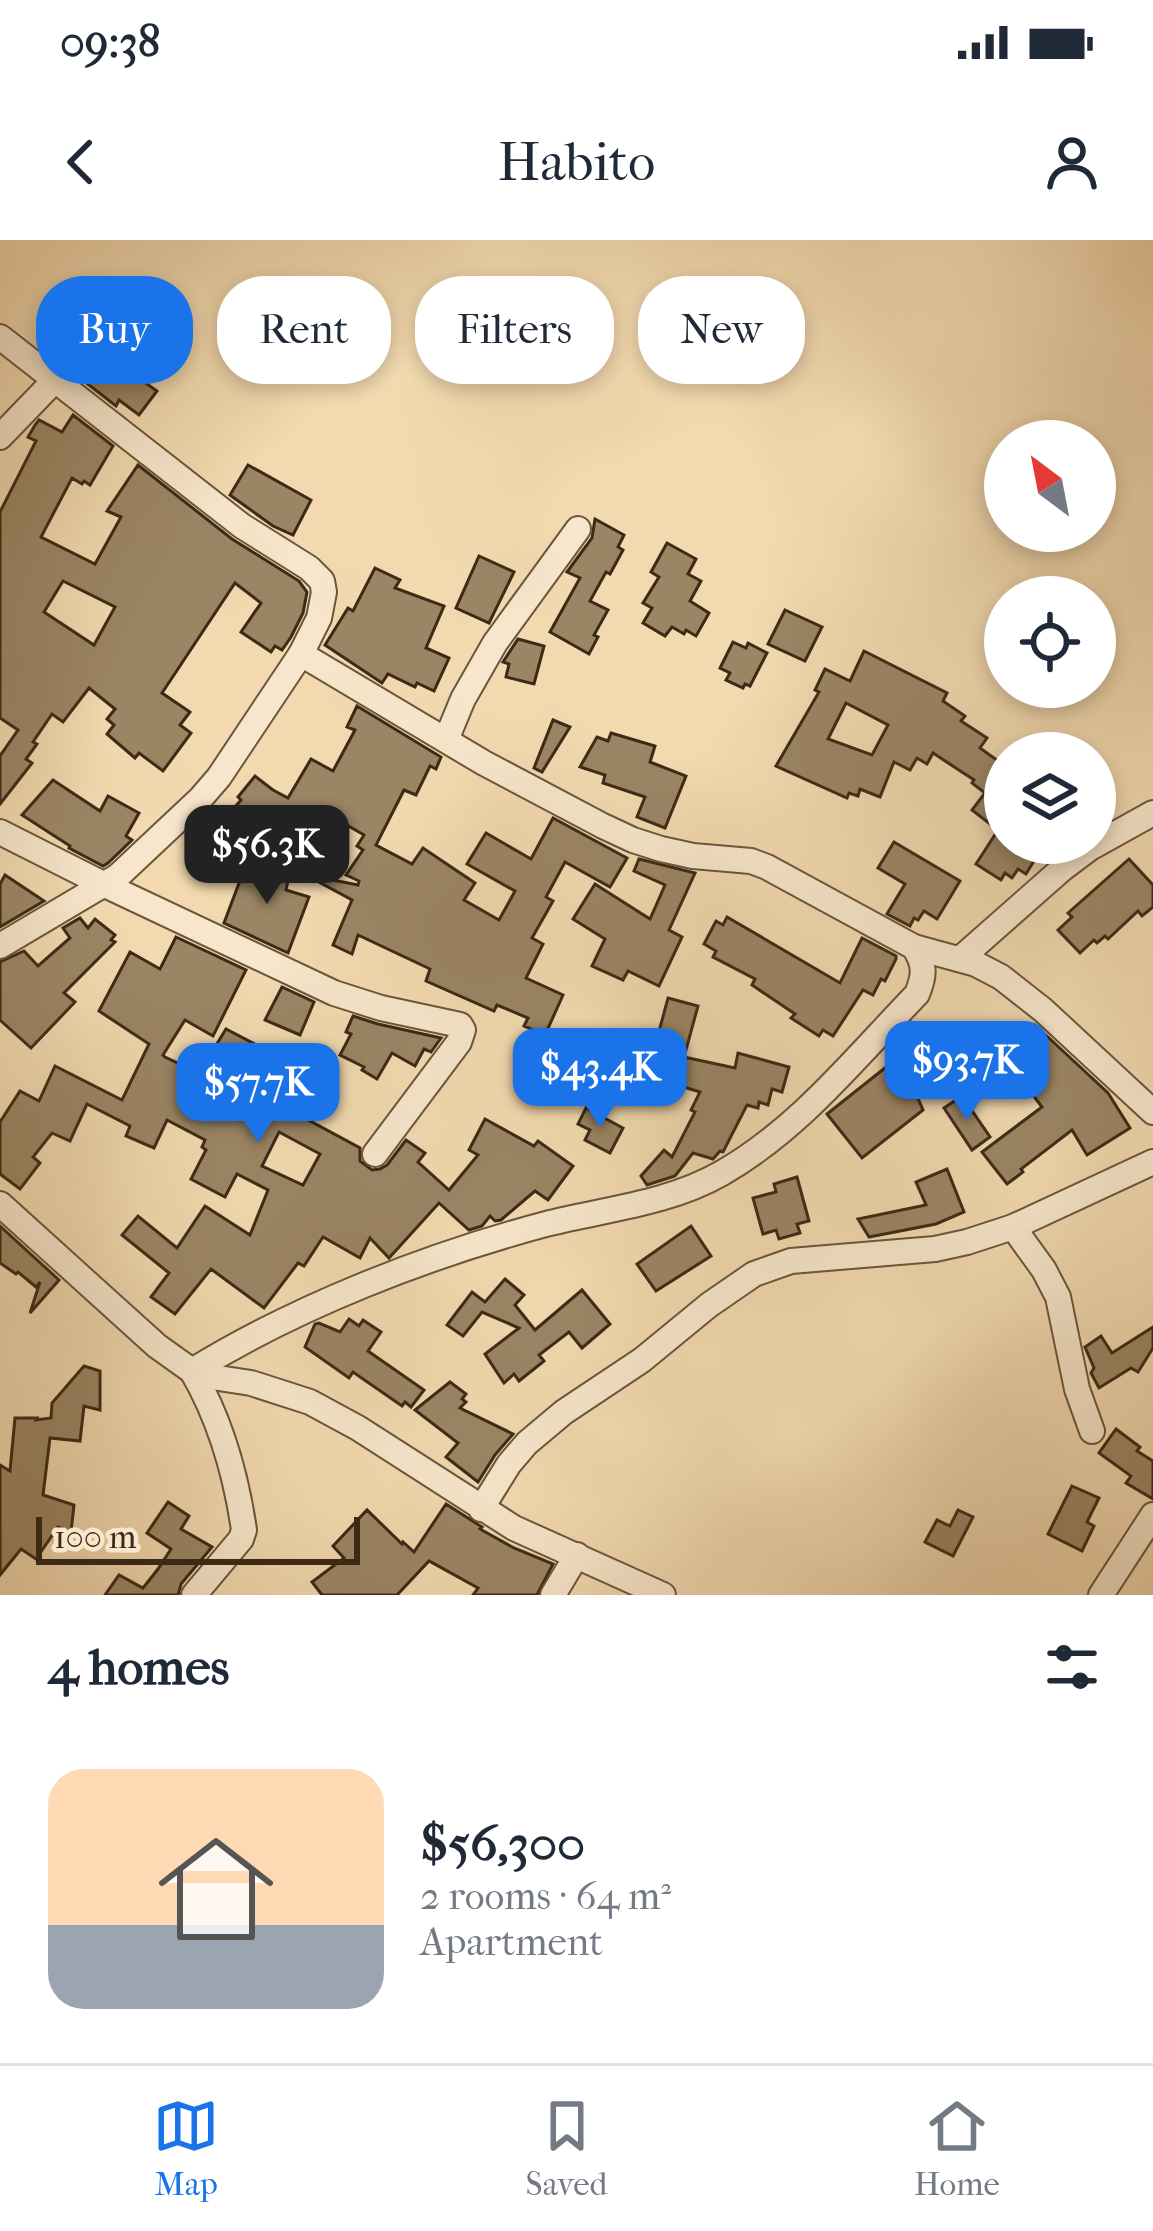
<!DOCTYPE html>
<html lang="en">
<head>
<meta charset="utf-8">
<style>
  body { margin:0; font-family:"IM FELL French Canon",serif; background:#f6f6f7; color:#1f2937; height:100vh; display:flex; flex-direction:column; font-size:45px; white-space:nowrap }
  * { box-sizing:border-box; margin:0 }
  p { font-size:39px; color:#747a83 }
  .icon { flex:none; width:66px; height:66px; fill:none; stroke:currentColor; stroke-width:2; stroke-linecap:round; stroke-linejoin:round }
  .map { position:relative; height:1355px; overflow:hidden }
  .drawer { display:flex; flex-direction:column; background:#fff; flex:1 }
  .drawer>* { flex:none }
  .top-card { position:absolute; left:36px; top:36px; width:1083px; height:108px; display:flex; gap:24px }
  .needle { width:78px; rotate:328deg }
  .tools { position:absolute; left:984px; top:180px; display:grid; gap:24px }
  .tools a { display:grid; place-items:center; width:132px; height:132px; border-radius:50%; background:#fff; box-shadow:0 6px 18px #0003; font-size:60px }
  .scale { position:absolute; left:36px; bottom:30px; width:324px; box-sizing:border-box; padding-left:12px; border:6px solid #3d2a15; border-top:0; font-size:33px; line-height:42px; white-space:nowrap; color:#3d2a15; -webkit-text-stroke:9px #f7e6cb; paint-order:stroke }
  .price { position:absolute; translate:-50% -102px; padding:0 27px; border-radius:24px; background:#1a73e8; color:#fff; font-size:39px; line-height:78px; filter:drop-shadow(0 3px 6px #0008) }
  .price::after { content:''; position:absolute; left:50%; top:72px; width:36px; height:27px; margin-left:-18px; background:inherit; clip-path:polygon(0 0,100% 0,50% 100%) }
  .price.current { background:#222; color:#fff }
  ul { padding:0; list-style:none }
  li { display:flex; align-items:center; gap:36px; height:300px; padding:0 48px }
  li span { display:grid; place-items:center; flex:none; width:336px; height:240px; border-radius:36px; color:#555 }
  li>.icon { margin-inline-start:auto }
  span .icon { width:144px; height:144px; fill:#fffc; stroke-width:1 }
  li b { font-size:51px }
  h2 { display:flex; justify-content:space-between; align-items:center; height:144px; padding:0 48px; font-size:51px }
  .tag { padding:0 42px; border-radius:48px; background:#fff; box-shadow:0 6px 18px #0003; font-size:42px; line-height:108px }
  .tag.current { background:#1a73e8; color:#fff }
  .status { display:flex; justify-content:space-between; align-items:center; height:84px; padding:0 60px; background:#fff; direction:ltr }
  .status svg { height:33px; fill:currentColor }
  header { display:flex; justify-content:space-between; align-items:center; height:156px; padding:0 48px; background:#fff; font-size:54px; font-weight:600 }
  .dock { display:flex; justify-content:space-around; align-items:center; height:168px; border-top:3px solid #e0e1e3; background:#fff; font-size:33px; color:#747a83 }
  .dock a { display:grid; justify-items:center; gap:6px }
  .dock .current { color:#1a73e8 }
  .map>svg:first-child { display:block }
</style>
</head>
<body>
<div class="status"><b>09:38</b><svg viewBox="0 0 49 12"><path d="M0 12V9h3v3zM5 12V6h3v6zM10 12V3h3v9zM15 12V0h3v12zM26 1h20v11H26zM47 4h2v5h-2z"/></svg></div>
<header><svg class="icon" aria-label="back" viewBox="0 0 24 24"><path d="M15 5l-7 7 7 7"/></svg>Habito<svg class="icon" aria-label="person" viewBox="0 0 24 24"><circle cx="12" cy="8" r="4"/><path d="M4 21q1-7 8-7t8 7"/></svg></header>
<div class="map">
<svg width="1153" height="1355" viewBox="0 0 1153 1355">
  <rect width="100%" height="100%" fill="#f2d9af"/>
  <filter id="stains"><feTurbulence type="fractalNoise" baseFrequency=".00167" numOctaves="4"/><feColorMatrix values="0 0 0 0 .2 0 0 0 0 .09 0 0 0 0 .02 0 0 0 .5 -.17"/></filter>
  <radialGradient id="worn" r=".72"><stop offset=".6" stop-color="#630" stop-opacity="0"/><stop offset="1" stop-color="#630" stop-opacity=".3"/></radialGradient>
  <g fill="#9b8565" stroke="#3d2a15" stroke-width="3" fill-rule="evenodd">
    <path d="M93,49l23,17 4,-7 44,24 -31,51 24,17 -18,24 -20,-15 -3,6 -45,-35 31,-44 -24,-17z"/>
    <path d="M73,175l40,31 -23,39 -6,-4 -2,3 -10,-6 -31,59 54,27 26,-47 -14,-6 31,-46 94,74 67,42 8,11 -4,21 -12,24 -9,13 -7,-4 -4,6 -30,-20 20,-29 -26,-20 -73,110 28,19 -10,13 11,8 -28,38 -24,-18 -4,5 -28,-24 7,-9 -7,-6 8,-10 -26,-21 -26,34 -11,-8 -19,28 4,2 -11,15 6,4 -32,41v-48l18,-26 -18,-12v-206l36,-71 -8,-4 7,-12 4,-5 23,12zM63,341l52,26 -21,38 -50,-33z"/>
    <path d="M248,225l63,35 -18,35 -20,-9 -43,-31z"/>
    <path d="M595,279l29,16 -6,12 5,3 -13,24 -4,-2 -16,29 18,9 -14,25 4,2 -9,17 -39,-22 30,-54 -13,-6 25,-34z"/>
    <path d="M667,303l29,16 -8,15 13,7 -11,20 19,12 -13,23 -10,-6 -2,4 -12,-7 -7,9 -22,-13 9,-15 -9,-5 16,-26 -8,-5z"/>
    <path d="M479,316l35,16 -25,51 -33,-15z"/>
    <path d="M375,328l25,12 -5,8 49,18 -18,42 23,10 -15,33 -17,-8 -2,4 -27,-13 -6,9 -57,-38 23,-37 5,3z"/>
    <path d="M785,370l37,17 -17,34 -37,-17z"/>
    <path d="M518,399l26,7 -10,38 -28,-7 3,-13 -6,-2z"/>
    <path d="M733,402l13,6 2,-5 19,10 -17,33 -5,-2 -2,4 -17,-8 4,-7 -10,-5z"/>
    <path d="M864,411l83,42 -4,8 22,15 -4,5 26,17 -7,10 25,18v77h40l-19,31 -8,-5 -6,9 -7,-5 -4,7 -25,-16 22,-34 -26,-20 13,-17 -13,-10 2,-3 -41,-27 -6,11 -10,-6 -7,12 -16,-8 -14,35 -20,-8 -2,7 -9,-3 -2,5 -71,-32 43,-74 -4,-2 10,-21 25,12zM846,463l42,22 -16,30 -44,-16z"/>
    <path d="M357,466l84,51 -5,12 -6,-3 -14,29 -12,-5 -28,55 36,19 11,-16 52,35 -11,17 35,20 16,-29 -48,-27 19,-31 45,26 22,-41 74,40 -17,29 -45,-25 -19,35 7,4 -21,37 11,6 -17,34 37,17 -18,40 -21,-9 4,-8 -31,-13 -3,6 -68,-30 4,-12 -72,-34 -6,19 -19,-9 19,-45 -35,-19 1,-4 40,8 1,-4 -13,-6 17,-25 -6,-4 7,-11 -38,-22 -20,43 -38,-18 -35,-29 8,-9 -3,-3 17,-21 18,14 15,8 23,-39 22,12 22,-41 -8,-3z"/>
    <path d="M553,480l17,7 -28,45 -8,-4z"/>
    <path d="M611,493l44,13 -5,16 36,14 -21,52 -28,-11 8,-20 -42,-14 2,-8 -25,-8 17,-30 11,4z"/>
    <path d="M53,540l47,31 8,-15 31,17 -13,23 6,4 -24,23 -5,3 -34,-18 1,-2 -48,-31z"/>
    <path d="M894,602l66,39 -23,38 -13,-8 -6,9 -4,-2 -4,8 -23,-12 18,-30 -27,-16z"/>
    <path d="M639,619l56,14 -26,57 13,7 -23,49 -31,-15 -5,9 -31,-14 13,-27 -32,-20 22,-35 55,35 15,-34 -31,-14z"/>
    <path d="M1129,619l24,26v22l-11,9 -4,-5 -30,28 -3,-3 -8,7 -3,-3 -14,13 -22,-23 14,-13 -4,-4z"/>
    <path d="M255,625l35,7 -4,18 23,7 -21,56 -64,-30 20,-53 9,3z"/>
    <path d="M5,635l39,26 -44,26v-43z"/>
    <path d="M727,677l113,66 22,-45 34,18v3l-11,22 -4,-2 -8,16 -10,-5 -30,46 -10,-6 -4,6 -28,-18 4,-4 -43,-29 3,-6 -42,-22 3,-6 -12,-7 12,-23 7,4z"/>
    <path d="M80,678l8,10 7,-9 20,16 -4,5 4,2 -51,51 11,9 -44,46 -31,-28v-58l24,-11 14,15 32,-28 -7,-10z"/>
    <path d="M176,697l70,33 -33,66 -28,-16 -22,35 2,2 34,16 27,-44 38,20 -11,19 33,17 -9,18 83,45v13l12,9 8,-1 7,-4 19,-25 19,13 -7,9 31,28 29,-35 -9,-5 16,-31 49,27 4,-5 35,25 -25,34 -13,-9 -34,29 -6,1 -5,-5 -8,10 -13,4 -30,-27 -50,55 -19,-20 -10,20 -37,-21 -19,29 -6,-3 -34,45 -53,-39 -36,45 -24,-17 18,-24 -47,-38 16,-19 39,32 28,-42 45,29 18,-45 -31,-16 -12,23 -34,-18 15,-29 -4,-3 3,-7 -38,-20 -13,28 -28,-12 4,-10 -43,-22 -17,37 -18,-8 -19,24 7,6 -20,26 -20,-15v-52l20,-31 19,10 16,-35 67,34 27,-56 -50,-33 31,-59 30,17zM279,892l41,22 -17,31 -41,-19z"/>
    <path d="M282,747l32,15 -14,33 -35,-15z"/>
    <path d="M668,758l30,8 -14,51 51,11 3,-15 51,14 -7,25 -10,-3 -4,16 -9,-3 -1,6 -11,-3 -24,47 -3,-1 -7,8 -20,-6 -18,23 -28,9 -6,-9 23,-26 8,7 23,-45 -4,-2 9,-18 -43,-13 7,-26 -10,-3z"/>
    <path d="M353,776l25,8 63,14 -10,14 -7,-3 -9,17 -23,-13 -15,26 -15,-9 2,-3 -24,-12 11,-21 -5,-2z"/>
    <path d="M1035,785l73,68 22,35 -43,27 -15,-25 -51,39 2,3 -16,12 -25,-32 60,-45 -25,-33 14,-10 -18,-21z"/>
    <path d="M900,816l23,54 -61,48 -35,-44z"/>
    <path d="M962,856l28,41 -18,13 -28,-42z"/>
    <path d="M586,868l37,20 -13,25 -25,-13 5,-10 -12,-6z"/>
    <path d="M947,929l17,43 -28,12 -67,13 -11,-18 68,-14 -10,-23z"/>
    <path d="M797,937l12,44 -12,3 3,9 -21,6 -3,-9 -13,4 -10,-36 23,-6 -2,-8z"/>
    <path d="M0,986l59,54 -29,33 10,-31 -4,5 -18,-15 -2,2 -16,-11z"/>
    <path d="M691,986l20,30 -55,35 -19,-27z"/>
    <path d="M505,1039l19,16 -9,10 20,25 47,-40 28,34 -28,24 -13,-16 -30,23 5,6 -25,20 -5,-7 -10,9 -19,-29 34,-26 -37,-16 -19,24 -16,-11 25,-33 13,10z"/>
    <path d="M349,1079l10,7 4,-6 18,12 -13,19 56,39 -13,17 -6,-5 -3,4 -49,-34 -4,6 -44,-31 10,-23 4,-1 21,9z"/>
    <path d="M1153,1087v21l-15,24 -7,-4 -32,20 -8,-15 3,-5 -9,-21 16,-11 11,17z"/>
    <path d="M84,1126l16,5v39l-16,-4 -4,35 -30,-3 -7,57 31,10 -3,27 -13,-5 -22,32 -15,-10 -21,26v-110l10,6 5,-53h22l-1,2 15,-2 1,-15z"/>
    <path d="M450,1142l16,12 -4,5 4,3 -6,6 53,26 -18,21 -17,27 -32,-25 12,-14 -43,-33z"/>
    <path d="M1116,1189l24,18 -3,4 16,10v38l-27,-16 5,-7 -32,-23z"/>
    <path d="M1072,1246l27,12 -12,24 7,4 -12,25 -34,-17z"/>
    <path d="M168,1262l21,14 -8,13 31,18 -31,37 -3,11h-73l14,-20 24,13 15,-19 13,-20 -24,-16z"/>
    <path d="M446,1264l36,23 -2,2 34,19 39,16 -16,31h-64l5,-7 -49,-27 -32,34h-75l-10,-13 32,-24 -11,-12 34,-36 35,34 1,-2 11,10z"/>
    <path d="M958,1270l15,7 -20,39 -28,-14 12,-22 13,6z"/>
  </g>
  <g fill="none" stroke-linecap="round" stroke-linejoin="round">
    <g stroke="#6a563c" stroke-width="28">
      <g id="minor">
        <path d="M0,97l242,189 67,42 13,13 2,11 -5,26 -18,36 -82,123 -19,22 -82,77 -118,70"/>
        <path d="M0,197l55,-57"/>
        <path d="M446,500l17,-41 32,-56 83,-114"/>
        <path d="M0,592l105,53 229,108 47,15 79,17 3,5 -4,12 -84,112"/>
        <path d="M914,707l62,17 25,13 42,33 110,102"/>
        <path d="M960,719l102,-90 28,-21 63,-35"/>
        <path d="M0,964l157,142 35,25 20,6 39,6 59,19 48,26 156,100 149,67"/>
        <path d="M1013,987l31,43 14,27 19,92 15,42"/>
        <path d="M481,1269l28,-45 18,-21 37,-31 78,-52 67,-55 45,-31 37,-13 144,-12 32,-7 46,-15 140,-65"/>
        <path d="M194,1355l47,-56 3,-9c-8,-55 -24,-111 -52,-159 106,-65 234,-115 354,-147 59,-15 122,-20 176,-51 77,-44 134,-116 195,-179 8,-19 8,-30 -3,-47l-147,-80 -16,-6 -58,-5 -32,-7 -28,-9 -30,-14 -119,-63 -183,-109"/>
        <path d="M553,1355l24,-40"/>
        <path d="M1101,1355l52,-80"/>
      </g>
    </g>
    <use href="#minor" stroke="#f7e6cb" stroke-width="24"/>
  </g>
  <rect width="100%" height="100%" filter="url(#stains)"/>
  <rect width="100%" height="100%" fill="url(#worn)"/>
</svg>
<div class="tools">
<a><svg class="needle" viewBox="-14 -14 28 28"><path d="M0-13l5 13h-10z" fill="#e53935"/><path d="M0 13l5-13h-10z" fill="#747a83"/></svg></a>
<a><svg class="icon" aria-label="locate" viewBox="0 0 24 24"><circle cx="12" cy="12" r="6"/><path d="M12 2v4M12 18v4M2 12h4M18 12h4"/></svg></a>
<a><svg class="icon" aria-label="layers" viewBox="0 0 24 24"><path d="M12 4l9 5-9 5-9-5zM3 14l9 5 9-5"/></svg></a>
</div>
<div class="scale">100 m</div>
<b class="price current" style="left:267px;top:667px">$56.3K</b>
<b class="price" style="left:967px;top:883px">$93.7K</b>
<b class="price" style="left:600px;top:890px">$43.4K</b>
<b class="price" style="left:258px;top:905px">$57.7K</b>
<div class="top-card">
<a class="tag current">Buy</a>
<a class="tag">Rent</a>
<a class="tag">Filters</a>
<a class="tag">New</a>
</div>
</div>
<section class="drawer">
<h2>4 homes<svg class="icon" aria-label="filters" viewBox="0 0 24 24"><path d="M4 7h16M4 17h16"/><circle cx="9" cy="7" r="2"/><circle cx="15" cy="17" r="2"/></svg></h2>
<ul>
<li><span style="background:linear-gradient(#ffd9b3 65%,#9aa5b1 0)"><svg class="icon" aria-label="home" viewBox="0 0 24 24"><path d="M3 11l9-7 9 7M6 9v11h12V9"/></svg></span><div><b>$56,300</b><p>2 rooms · 64 m²</p><p>Apartment</p></div></li>
</ul>
</section>
<nav class="dock">
<a class="current"><svg class="icon" aria-label="map" viewBox="0 0 24 24"><path d="M3 6l6-2 6 2 6-2v14l-6 2-6-2-6 2zM9 4v14M15 6v14"/></svg>Map</a>
<a><svg class="icon" aria-label="saved" viewBox="0 0 24 24"><path d="M7 4h10v16l-5-4-5 4z"/></svg>Saved</a>
<a><svg class="icon" aria-label="home" viewBox="0 0 24 24"><path d="M3 11l9-7 9 7M6 9v11h12V9"/></svg>Home</a>
</nav>
</body>
</html>
